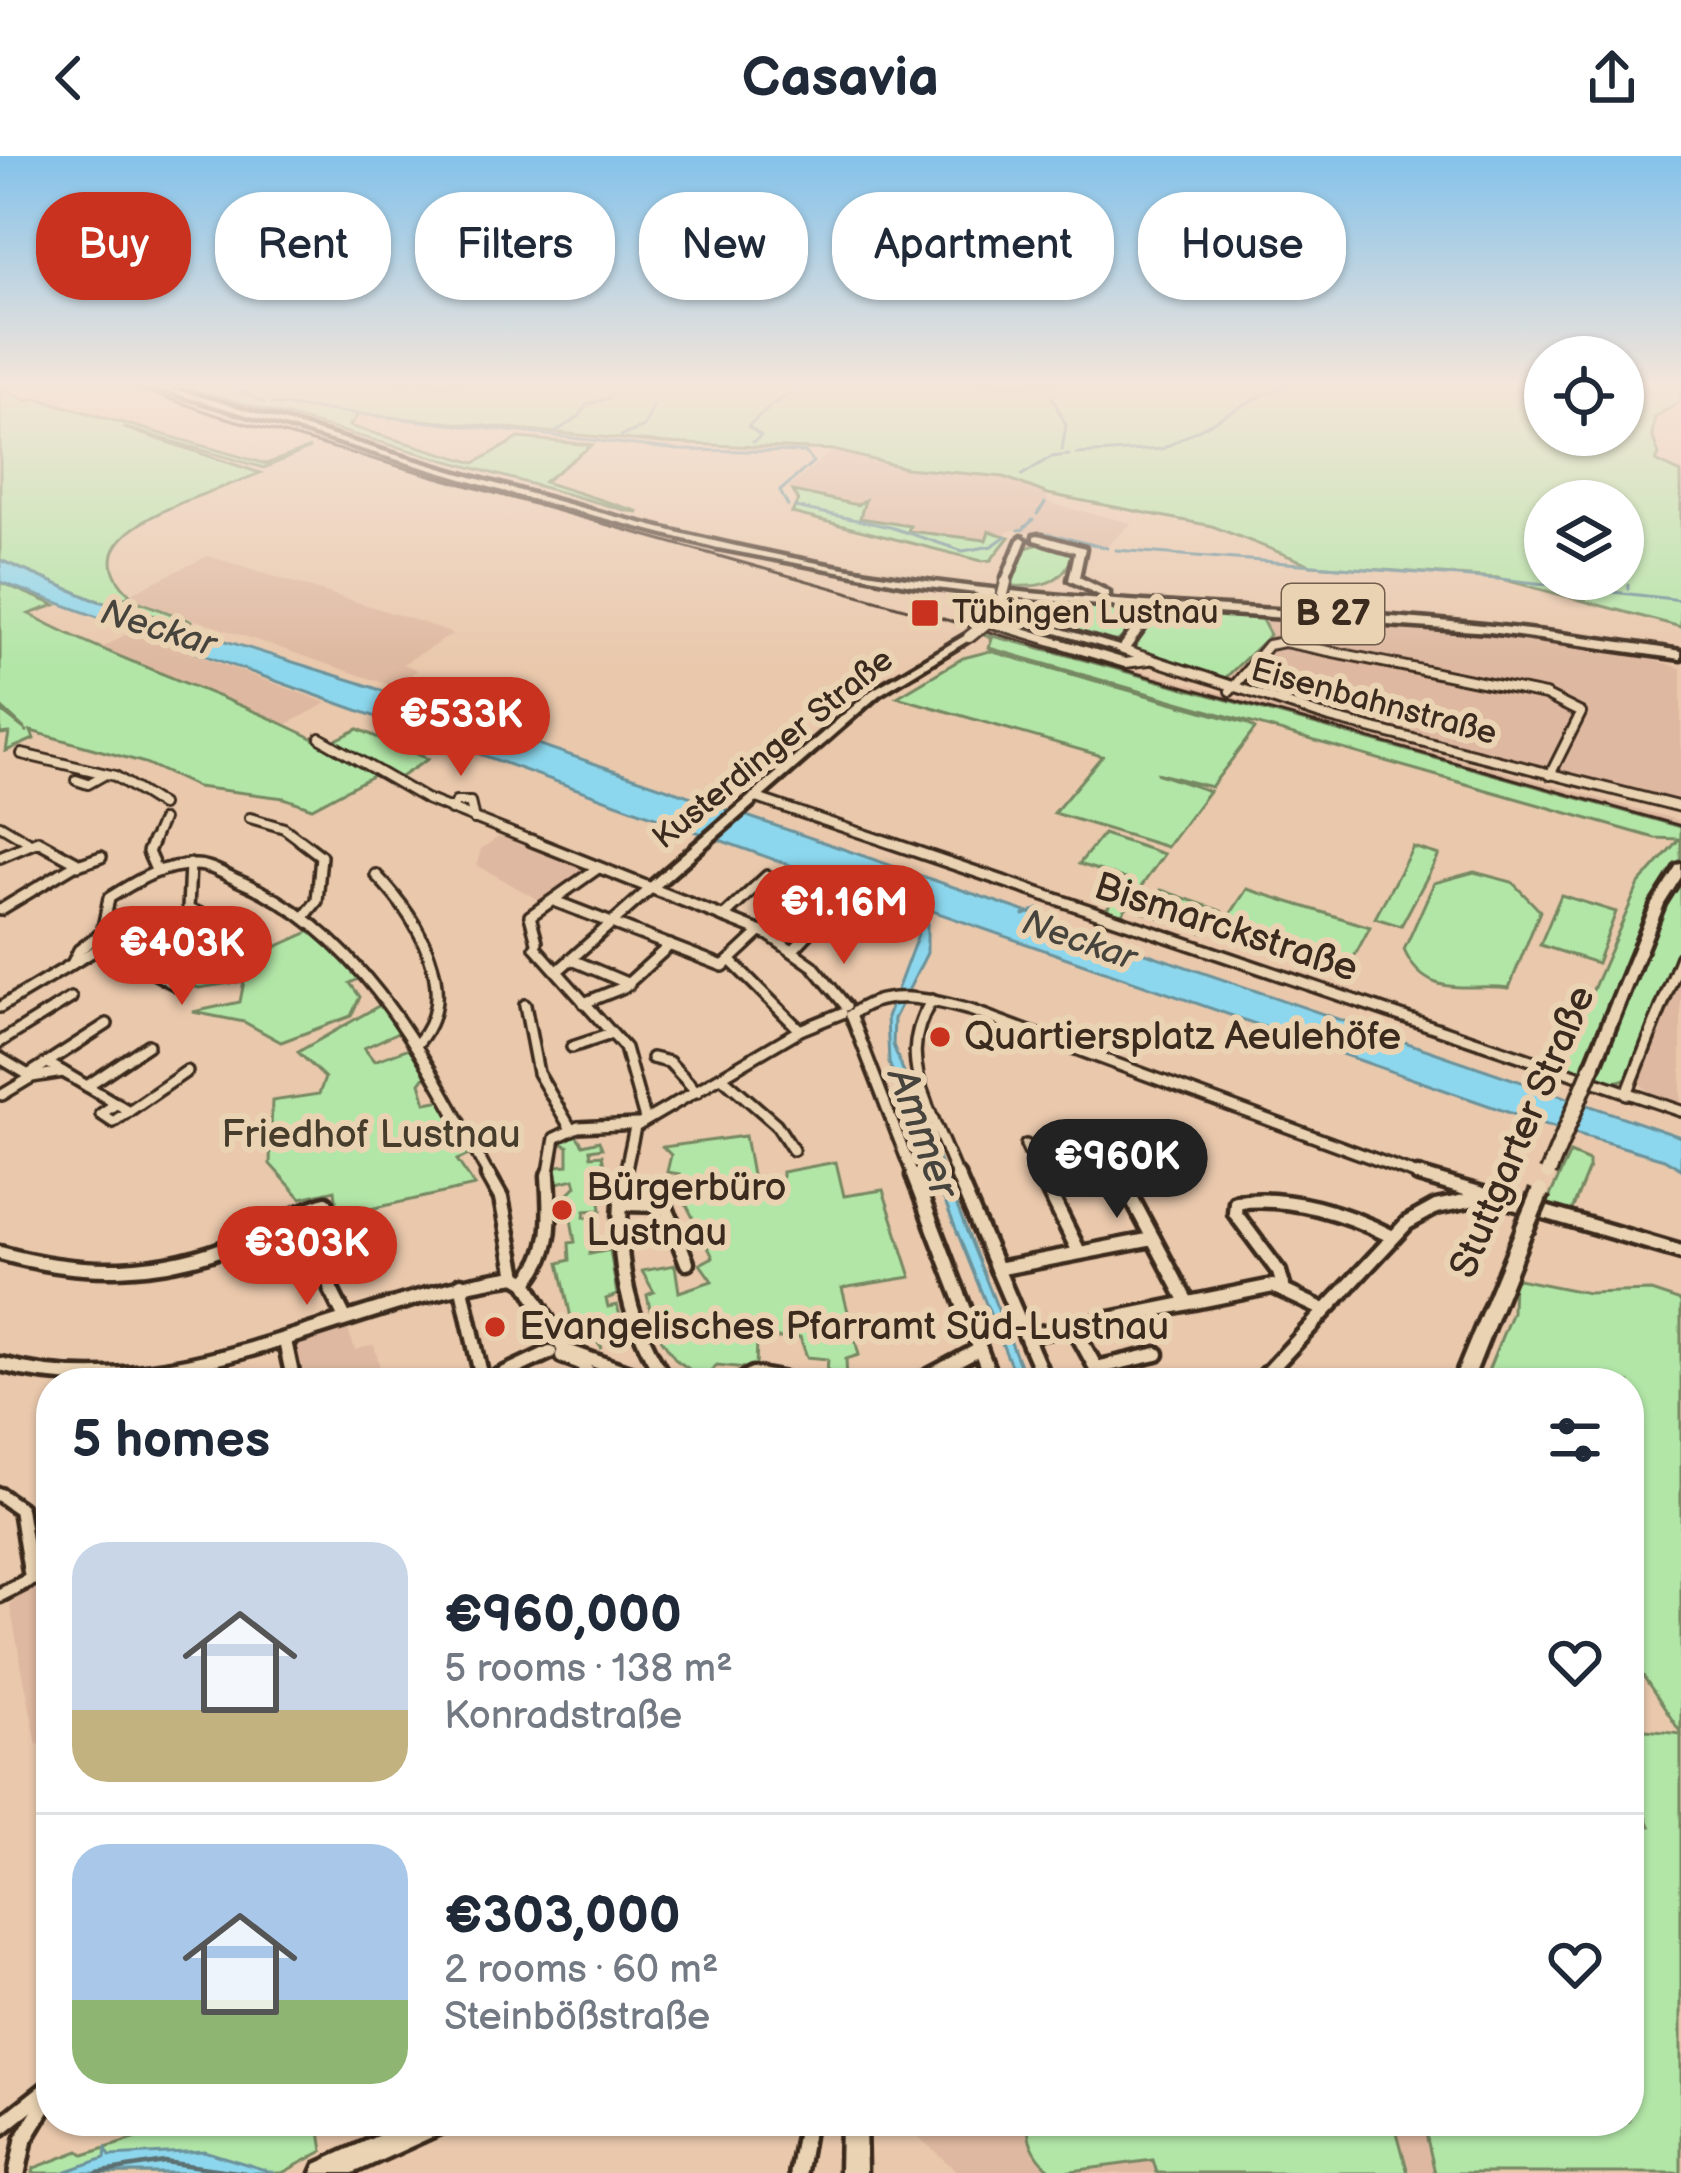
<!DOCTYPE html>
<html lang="en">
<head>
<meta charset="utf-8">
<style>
  body { margin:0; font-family:"Balsamiq Sans",sans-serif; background:#f6f6f7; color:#1f2937; height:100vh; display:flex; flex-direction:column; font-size:45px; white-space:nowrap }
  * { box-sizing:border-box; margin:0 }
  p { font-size:39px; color:#747a83 }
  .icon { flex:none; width:66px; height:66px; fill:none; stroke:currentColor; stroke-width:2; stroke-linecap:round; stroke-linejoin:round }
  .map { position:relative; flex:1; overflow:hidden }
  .details { position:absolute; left:36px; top:1212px; width:1608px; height:768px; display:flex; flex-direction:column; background:#fff; border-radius:48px; box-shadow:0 3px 9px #0004 }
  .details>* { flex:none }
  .banner { position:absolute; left:36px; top:36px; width:1611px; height:108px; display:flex; gap:24px }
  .tools { position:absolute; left:1524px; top:180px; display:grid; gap:24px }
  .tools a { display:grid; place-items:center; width:120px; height:120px; border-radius:50%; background:#fff; box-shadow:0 3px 9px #0004; font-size:60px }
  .price { position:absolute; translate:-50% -102px; padding:0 27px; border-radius:42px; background:#c8321e; color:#fff; font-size:39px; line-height:78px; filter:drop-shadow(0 3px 6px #0008) }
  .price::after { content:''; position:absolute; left:50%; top:72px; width:36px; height:27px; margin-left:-18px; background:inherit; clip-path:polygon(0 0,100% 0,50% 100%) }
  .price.current { background:#222; color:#fff }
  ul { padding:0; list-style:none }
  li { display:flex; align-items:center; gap:36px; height:300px; padding:0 36px }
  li+li { border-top:3px solid #e0e1e3 }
  li span { display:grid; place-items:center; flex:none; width:336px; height:240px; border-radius:36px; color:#555 }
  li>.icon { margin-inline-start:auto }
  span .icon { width:144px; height:144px; fill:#fffc; stroke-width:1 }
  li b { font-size:51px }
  h2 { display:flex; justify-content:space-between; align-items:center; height:144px; padding:0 36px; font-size:51px }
  .pill { padding:0 42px; border-radius:48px; background:#fff; box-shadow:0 3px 9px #0004; font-size:42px; line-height:108px }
  .pill.current { background:#c8321e; color:#fff }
  header { display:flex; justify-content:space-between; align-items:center; height:156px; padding:0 36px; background:#fff; font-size:54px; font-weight:800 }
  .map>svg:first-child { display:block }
</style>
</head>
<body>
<header><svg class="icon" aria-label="back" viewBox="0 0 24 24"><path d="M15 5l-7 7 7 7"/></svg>Casavia<svg class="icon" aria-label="share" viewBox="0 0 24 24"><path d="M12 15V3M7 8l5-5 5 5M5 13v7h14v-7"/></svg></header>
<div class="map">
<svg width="1681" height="2017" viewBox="0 0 1681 2017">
  <rect width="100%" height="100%" fill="#e9c8ac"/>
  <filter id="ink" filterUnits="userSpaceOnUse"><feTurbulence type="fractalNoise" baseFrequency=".00833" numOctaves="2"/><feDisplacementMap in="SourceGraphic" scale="24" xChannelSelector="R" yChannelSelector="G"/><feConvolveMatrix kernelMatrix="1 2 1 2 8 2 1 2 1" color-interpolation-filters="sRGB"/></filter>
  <g filter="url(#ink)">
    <g fill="#deb8a0">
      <path d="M833,294l73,18 112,12 23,8 10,16 81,19 -26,24 -92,-17 -9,3 4,4 -18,23 -148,-45 13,-10 -68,-17z"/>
      <path d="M208,400l207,64 38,14 -50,30 15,6 -26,16 -267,-90z"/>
      <path d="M1259,458l290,24 54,7 78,23v135l-204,-46 -260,-74 48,-44z"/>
      <path d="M986,472l695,193v6l-699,-195z"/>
      <path d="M132,475l195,72 -40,21 -185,-76z"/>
      <path d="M500,680l92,35 -48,32 -67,-38 4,-16z"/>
      <path d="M1681,813v138l-31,-13 -14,-16z"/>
      <path d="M345,1165l10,29 19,-5 10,38h-84l-9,-39z"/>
      <path d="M51,1422v159l-14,8 -27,-139 14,-16z"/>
      <path d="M901,1965h522l12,52h-476z"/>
    </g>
    <g fill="#b2e6a7" stroke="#768862" stroke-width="3" fill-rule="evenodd">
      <path d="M172,228h1373v51h78v-51h58v17l-26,16 -3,18 7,20 -3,6 25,12v154l-183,-49 -187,-13 -99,-39 -164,-32 -44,-17 -98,-9 -73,-18 -170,-7 -304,-29 -10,12 126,37 44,-25 73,7 -48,37 95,30 -11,-1zM1545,345h78v78h-78z"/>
      <path d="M0,230l28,15 8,-3 230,66 44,-16 -46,20 -142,-41 138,46c-50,22 -199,56 -130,121l-4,3 65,24 -6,3 -93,-25 -92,-39z"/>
      <path d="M793,335l64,14 8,-5 -5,18 50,8 -2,5 78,9 3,-9 20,6 -18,23 -9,1 -190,-48 6,-13z"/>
      <path d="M1043,387l31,9c-10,31 -32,36 -63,34l11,-37z"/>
      <path d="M0,426l55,23 -26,9c114,61 238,90 347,160l-64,34 -28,-10 -87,-11 -52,-24 -114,-32 3,8 -28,12 3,-18 -9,1v-24l28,22 -28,-26z"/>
      <path d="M1008,440c33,3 108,-3 123,32l-13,13h-11l-101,-28z"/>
      <path d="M1177,454l82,4 11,21 -47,45 -87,-29 -3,-8 16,-25z"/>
      <path d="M980,477l79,20 622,174v122l-53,128c-18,12 -53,0 -66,-16l77,-177 40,-45 -24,-1 -631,-180 -35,-10 3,-9z"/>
      <path d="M990,495l258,73 7,5 -44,58 -55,-14 53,18 -42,56 -113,-34 48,-57 -205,-59 66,-39z"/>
      <path d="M358,573l70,30 -32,21 -62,-39z"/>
      <path d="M1103,678l61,20 -47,67 -15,-5 24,-37 -47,-15z"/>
      <path d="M1413,691l26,8 -38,71 -26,-8z"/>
      <path d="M1474,716l38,10 28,29 -31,77c-39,-6 -82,14 -105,-38l30,-67z"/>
      <path d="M1247,733l123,38 -25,47 -127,-41z"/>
      <path d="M1161,734l60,21 -16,22 -61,-21z"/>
      <path d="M1561,739l55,17 -19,51 -57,-18z"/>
      <path d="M318,772l47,48 -15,7 10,14 -9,19 -70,26 -37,-20 -51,-10 47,-10 4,-21 -45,7 -15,-4 7,-10 47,-10z"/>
      <path d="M382,848l19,27 -37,17 10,13 38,-14 14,28 -6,8 6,20 16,-3 27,55 -12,5 18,26 -137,30 -3,-26 -34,8 -31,-34 2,-63 47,-7 6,-16 -27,-26z"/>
      <path d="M574,976l9,13 16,-4 3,7 -12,2 1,6 11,-1 7,37 -10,1 2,17 -16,1 -1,6 12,2 -6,35 20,-4 7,45 -11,4 2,8 9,-2 10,35 -9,3 -5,-13 -15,5 4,14 -18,-26 -13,6 -4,-5 5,-2 -13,-59 11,-3 -1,-17 6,-1 -8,-47 9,-9 -2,-7 -16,4 -2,-17 12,-1v-19l-11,-4z"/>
      <path d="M745,980l8,45h29v-9l54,-10 8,34 39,-6 28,87 -69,11 17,67 -13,4 1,24h-21l2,-24 -21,-2 -7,-20 -43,2 -1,30 -39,-4 -9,8 3,7 -14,3 5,-5 -26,-18 -22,-32 -7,-33 7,-3 -12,-21 33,-6 4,27 33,-11 -12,-17 13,-7 -28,-55 -5,-28 -13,-2 4,-17 -8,-8z"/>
      <path d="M1570,997l19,8v7l-21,52 -26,-7z"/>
      <path d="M1513,1122l75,15 63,-2 30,10v432l-41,-62 -11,-2v-286h-146l29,-71z"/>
      <path d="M1629,1572l52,6v439h-246l-12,-52h206v-296l21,1 -21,-49z"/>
      <path d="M184,1965h145l-10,4 4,26 -41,22h-249l1,-5 45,-17 5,4 56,-18 40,-3z"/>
      <path d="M1029,1965h365l14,52h-251l-4,-13 -96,13c-18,-9 -32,-32 -28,-52z"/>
    </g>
    <g fill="#8cd7ed" stroke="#6c929a" stroke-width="3">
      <path d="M0,404l92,39 268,84 1321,454v32l-17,-10 -131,-38 -606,-212v44l-33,66 -1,26 134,338h-9l-129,-320 -2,-46 31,-83 -37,-36 -881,-316z"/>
      <path d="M106,1993l4,7 94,-5 71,22h-214l44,-15z"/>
    </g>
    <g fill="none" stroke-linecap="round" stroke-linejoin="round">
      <path stroke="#5b6f71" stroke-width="4.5" d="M97,2017l67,-11 81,11"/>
      <g stroke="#6c929a" stroke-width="3">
        <path d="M237,233l27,14"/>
        <path d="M1271,236l20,-8"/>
        <path d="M1052,241l14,28 -4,25"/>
        <path d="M271,248l408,46 126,2 8,10 -33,29 8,15"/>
        <path d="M772,249l33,-21"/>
        <path d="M554,277l26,-17 6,-11 25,-8"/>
        <path d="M621,280l23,-9 9,-22"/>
        <path d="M753,286l8,-6 -13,-10 21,-18"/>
        <path d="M1076,298l86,-5 105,-56"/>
        <path d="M1022,319l29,-18 18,-2"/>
        <path d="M795,351l95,20 73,24 29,-5 14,-10"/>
        <path d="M1037,358l8,-11"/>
        <path d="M1025,371l8,-7"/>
        <path d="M1019,374l5,-1"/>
        <path d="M1044,377l63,15"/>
        <path d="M1116,394l394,30 171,20"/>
        <path d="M1628,428v5"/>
        <path d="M1024,759l15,-6"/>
      </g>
      <g stroke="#3b2a1e" stroke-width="14">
        <g id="street-far3">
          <path d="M996,441h-17l-13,18 159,48 24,-3"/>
          <path d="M1123,494l207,68 351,89"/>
          <path d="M1230,535l38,-46 16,-3 261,53 36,18 -31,62"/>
          <path d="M320,582l106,61 111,44"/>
          <path d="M22,598l93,22 46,29"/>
          <path d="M76,624l12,4 16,-9"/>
          <path d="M754,641l136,46"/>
          <path d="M451,654l5,-8h14l4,17"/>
          <path d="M250,662l34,10 20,15"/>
          <path d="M0,669l27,16"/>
          <path d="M33,687h9"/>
          <path d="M152,687l10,-23"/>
        </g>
      </g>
      <g stroke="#3b2a1e" stroke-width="16">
        <g id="street-far2">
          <path d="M153,684l-5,12 8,18"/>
          <path d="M300,684l21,16 -4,45 -13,16"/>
          <path d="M530,684l239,95 44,31 33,40"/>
          <path d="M882,684l799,271"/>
          <path d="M0,701l38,-16 40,22 -78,47"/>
          <path d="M190,708l-2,45 15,6v23"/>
          <path d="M78,709l23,-8"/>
          <path d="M376,719c41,42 87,117 41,169"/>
          <path d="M557,746l166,64 7,-6"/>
          <path d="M723,761l44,-41"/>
          <path d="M760,776l-30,28 70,70"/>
          <path d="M219,779v10l-16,3v-10z"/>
          <path d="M537,786l-7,-26 68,-48"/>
          <path d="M101,789l75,40 12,-8 -22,2"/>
          <path d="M535,791l90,101 20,71"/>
          <path d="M793,794l45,-47"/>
          <path d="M570,803l59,25"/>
          <path d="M72,808l7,-14 23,-17"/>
          <path d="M561,812l89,-79"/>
          <path d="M584,847l40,-16 46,-42"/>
          <path d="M525,849l13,68 33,56"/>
          <path d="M0,851l99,-59 10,-50c28,-17 51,-33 85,-33 14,-1 30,9 43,15 128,52 191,184 253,298"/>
          <path d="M851,859c34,-29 80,-15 119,-5l456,168"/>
          <path d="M851,859l63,163"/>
          <path d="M0,886l71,-44"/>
          <path d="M572,891l39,-13"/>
          <path d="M0,902l32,19 31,-5"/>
          <path d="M652,902l17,4 28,30"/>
          <path d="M48,907l81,48 58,-40"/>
          <path d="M28,919l79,-51"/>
          <path d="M723,922l53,46 17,26"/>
          <path d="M87,930l61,-41"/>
          <path d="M1627,938l54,-137"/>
          <path d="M2,939l30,-18"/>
          <path d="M117,947l-16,11 12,8 16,-11"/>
          <path d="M927,948c-15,-38 -18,-68 5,-104"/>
          <path d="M928,951l30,71"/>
          <path d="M1026,989l16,33"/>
          <path d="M548,1022l7,-40 23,-11 59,-3"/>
          <path d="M624,1022l11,-51 165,-97 42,-17"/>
        </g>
      </g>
      <g stroke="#3b2a1e" stroke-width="21">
        <g id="street-far1">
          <path d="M488,1019l13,23 15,78"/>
          <path d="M624,1019c-11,75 1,146 44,208"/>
          <path d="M913,1019l80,208"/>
          <path d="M957,1019l89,208"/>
          <path d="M1041,1019l38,77"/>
          <path d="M1418,1019l263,77"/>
          <path d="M1123,1026l64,120"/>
          <path d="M624,1048l41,1 22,58"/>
          <path d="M0,1097c82,23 161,23 240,-11 29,-13 55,-30 86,-39l5,87 14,28"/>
          <path d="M997,1113l156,-30"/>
          <path d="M526,1126c29,-32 24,-66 22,-107"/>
          <path d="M526,1126l38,68 -2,6 19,7 14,20"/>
          <path d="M461,1128l22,99"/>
          <path d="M1283,1130l-4,-14 -44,-59 1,-11c53,-7 110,11 157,35"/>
          <path d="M1073,1170l23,42 61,-14"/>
          <path d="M1026,1180l247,-50 51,24"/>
          <path d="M285,1185l9,42"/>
          <path d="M564,1194l93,33"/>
          <path d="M0,1208c178,47 342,-64 516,-88l10,6"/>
          <path d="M484,1227l66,-31"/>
          <path d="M738,1227l15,-9 50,9"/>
          <path d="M916,1227l64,-34"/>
          <path d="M1258,1227l149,-160 29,-16 44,-9"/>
          <path d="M0,1339l20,14 11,69"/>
          <path d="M0,1439l51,-26"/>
        </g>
      </g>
      <g stroke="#3b2a1e" stroke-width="24">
        <g id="street">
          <path d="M0,1971l48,-38"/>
          <path d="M17,2017l7,-34 27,-45"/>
          <path d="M798,2017l9,-52"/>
        </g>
      </g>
      <g stroke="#3b2a1e" stroke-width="9">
        <g id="secondary">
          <path d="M1022,381l4,3 -16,40 -7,2 -1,-2 16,-40z"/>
          <path d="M995,453l131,39 2,2 -8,2 -128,-38 -2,-2z"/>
          <path d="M966,479l8,2 -95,58 -225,197h-8v-6l225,-195z"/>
          <path d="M1681,708v13l-17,27 -64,161 -2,3h-10l-2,-3 66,-161 25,-39z"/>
          <path d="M1524,1068l6,2 2,4 -61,153h-18l63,-153 2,-4z"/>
          <path d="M410,1965h40l-3,9 -94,43h-41l4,-9z"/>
          <path d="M841,1965h24l1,52h-26z"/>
        </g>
      </g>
      <g stroke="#3b2a1e" stroke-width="9">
        <g id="highway">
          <path d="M143,228h13c250,71 498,157 756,195 159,23 320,27 480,38 97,7 193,19 289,34v8l-191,-27 -319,-22 -21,10 -23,32 -4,1 -6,-3 25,-34 15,-6 -149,-13 -96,-12 -194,-37 -195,-51z"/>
          <path d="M1038,379l47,13 -6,29 30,15v4h-8l-32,-16 6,-28 -41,-12v-4z"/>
        </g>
      </g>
      <use href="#street-far3" stroke="#ead3b3" stroke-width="8"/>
      <use href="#street-far2" stroke="#ead3b3" stroke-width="9"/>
      <use href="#street-far1" stroke="#ead3b3" stroke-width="12"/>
      <use href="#street" stroke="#ead3b3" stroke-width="15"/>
      <use href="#secondary" fill="#ead3b3" fill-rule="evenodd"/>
      <use href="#highway" fill="#ead3b3" fill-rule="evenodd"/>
      <path stroke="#3b2a1e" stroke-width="3" d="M127,228l89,31 1465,411"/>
      <g stroke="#3b2a1e" stroke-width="12" stroke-linecap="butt">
        <path id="secondary-bridge-far3" d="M1005,429l1,-5"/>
      </g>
      <g stroke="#3b2a1e" stroke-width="16" stroke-linecap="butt">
        <g id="secondary-bridge-far2">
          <path d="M1001,446l5,-20"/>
          <path d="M969,481l21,-17"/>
        </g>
      </g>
      <g stroke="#3b2a1e" stroke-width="21" stroke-linecap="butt">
        <path id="secondary-bridge-far1" d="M1548,1017l45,-108"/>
      </g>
      <g stroke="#3b2a1e" stroke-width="26" stroke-linecap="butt">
        <path id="secondary-bridge" d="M1524,1074l16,-38"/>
      </g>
      <use href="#secondary-bridge-far3" stroke="#ead3b3" stroke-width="8"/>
      <use href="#secondary-bridge-far2" stroke="#ead3b3" stroke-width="10"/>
      <use href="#secondary-bridge-far1" stroke="#ead3b3" stroke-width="14"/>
      <use href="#secondary-bridge" stroke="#ead3b3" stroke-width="16"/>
    </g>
  </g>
  <linearGradient id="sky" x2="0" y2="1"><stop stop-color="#83c2ea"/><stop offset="0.45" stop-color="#f5e6da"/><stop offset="1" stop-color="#f5e6da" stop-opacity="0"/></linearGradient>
  <rect width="1681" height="510" fill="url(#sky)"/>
  <g fill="#c8321e" stroke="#ead3b3" stroke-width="4.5">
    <rect x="910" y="442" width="30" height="30" rx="6"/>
    <circle cx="940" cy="881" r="12"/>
    <circle cx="562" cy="1054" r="12"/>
    <circle cx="495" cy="1171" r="12"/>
  </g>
  <g text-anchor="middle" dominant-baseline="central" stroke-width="12" stroke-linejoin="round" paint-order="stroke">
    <g font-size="33" fill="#3b2a1e" stroke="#ead3b3" text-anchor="start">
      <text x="952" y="457">Tübingen Lustnau</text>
    </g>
    <g font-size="33" fill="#3b2a1e" stroke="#ead3b3">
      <text transform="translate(1374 546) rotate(15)">Eisenbahnstraße</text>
      <text transform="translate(773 593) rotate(-39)">Kusterdinger Straße</text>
    </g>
    <rect fill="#ead3b3" stroke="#705d4b" stroke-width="3" x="1282" y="428" width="102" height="60" rx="9"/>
    <g font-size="36" font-weight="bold" fill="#3b2a1e">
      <text x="1333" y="458">B 27</text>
    </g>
    <g font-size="36" font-style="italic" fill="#47443d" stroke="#ead3b3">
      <text transform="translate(158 473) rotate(17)">Neckar</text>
      <text transform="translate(1079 785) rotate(19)">Neckar</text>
    </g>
    <g font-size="39" fill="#3b2a1e" stroke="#ead3b3">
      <text transform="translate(1226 772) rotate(18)">Bismarckstraße</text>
      <text transform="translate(1523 976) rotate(-67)">Stuttgarter Straße</text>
    </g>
    <g font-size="39" fill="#3b2a1e" stroke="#ead3b3" text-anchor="start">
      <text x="964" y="881">Quartiersplatz Aeulehöfe</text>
      <text x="586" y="1032">Bürgerbüro<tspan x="586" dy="45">Lustnau</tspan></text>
      <text x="519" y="1171">Evangelisches Pfarramt Süd-Lustnau</text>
    </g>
    <g font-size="39" fill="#473d2c" stroke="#ead3b3">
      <text x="371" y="979">Friedhof Lustnau</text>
    </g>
    <g font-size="42" font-style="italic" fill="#47443d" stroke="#ead3b3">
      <text transform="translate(922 977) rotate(70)">Ammer</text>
    </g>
  </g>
</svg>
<div class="tools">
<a><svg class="icon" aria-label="locate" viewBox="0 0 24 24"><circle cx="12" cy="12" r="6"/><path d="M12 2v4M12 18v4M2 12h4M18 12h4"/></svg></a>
<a><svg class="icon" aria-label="layers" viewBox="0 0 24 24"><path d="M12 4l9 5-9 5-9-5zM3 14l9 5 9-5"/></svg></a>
</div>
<b class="price" style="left:461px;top:623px">€533K</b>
<b class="price" style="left:844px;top:811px">€1.16M</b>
<b class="price" style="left:182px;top:852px">€403K</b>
<b class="price current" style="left:1117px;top:1065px">€960K</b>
<b class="price" style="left:307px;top:1152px">€303K</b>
<div class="banner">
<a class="pill current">Buy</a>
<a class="pill">Rent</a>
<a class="pill">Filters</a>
<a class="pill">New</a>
<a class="pill">Apartment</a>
<a class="pill">House</a>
</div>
<section class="details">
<h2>5 homes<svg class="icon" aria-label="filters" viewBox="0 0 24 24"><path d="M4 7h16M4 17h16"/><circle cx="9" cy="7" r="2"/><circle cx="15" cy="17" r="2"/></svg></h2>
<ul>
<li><span style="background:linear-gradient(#c9d6e8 70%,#c2b280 0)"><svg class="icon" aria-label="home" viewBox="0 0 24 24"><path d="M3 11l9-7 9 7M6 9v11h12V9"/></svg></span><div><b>€960,000</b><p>5 rooms · 138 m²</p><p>Konradstraße</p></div><svg class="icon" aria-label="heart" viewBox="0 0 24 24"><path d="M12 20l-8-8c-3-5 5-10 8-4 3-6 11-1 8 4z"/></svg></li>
<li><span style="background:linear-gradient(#a9c7e8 65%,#8fb573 0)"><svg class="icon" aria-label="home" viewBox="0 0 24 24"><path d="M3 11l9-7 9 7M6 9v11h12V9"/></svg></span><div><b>€303,000</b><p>2 rooms · 60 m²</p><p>Steinbößstraße</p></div><svg class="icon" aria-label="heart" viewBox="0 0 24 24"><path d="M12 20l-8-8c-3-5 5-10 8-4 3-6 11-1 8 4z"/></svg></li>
</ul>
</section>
</div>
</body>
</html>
